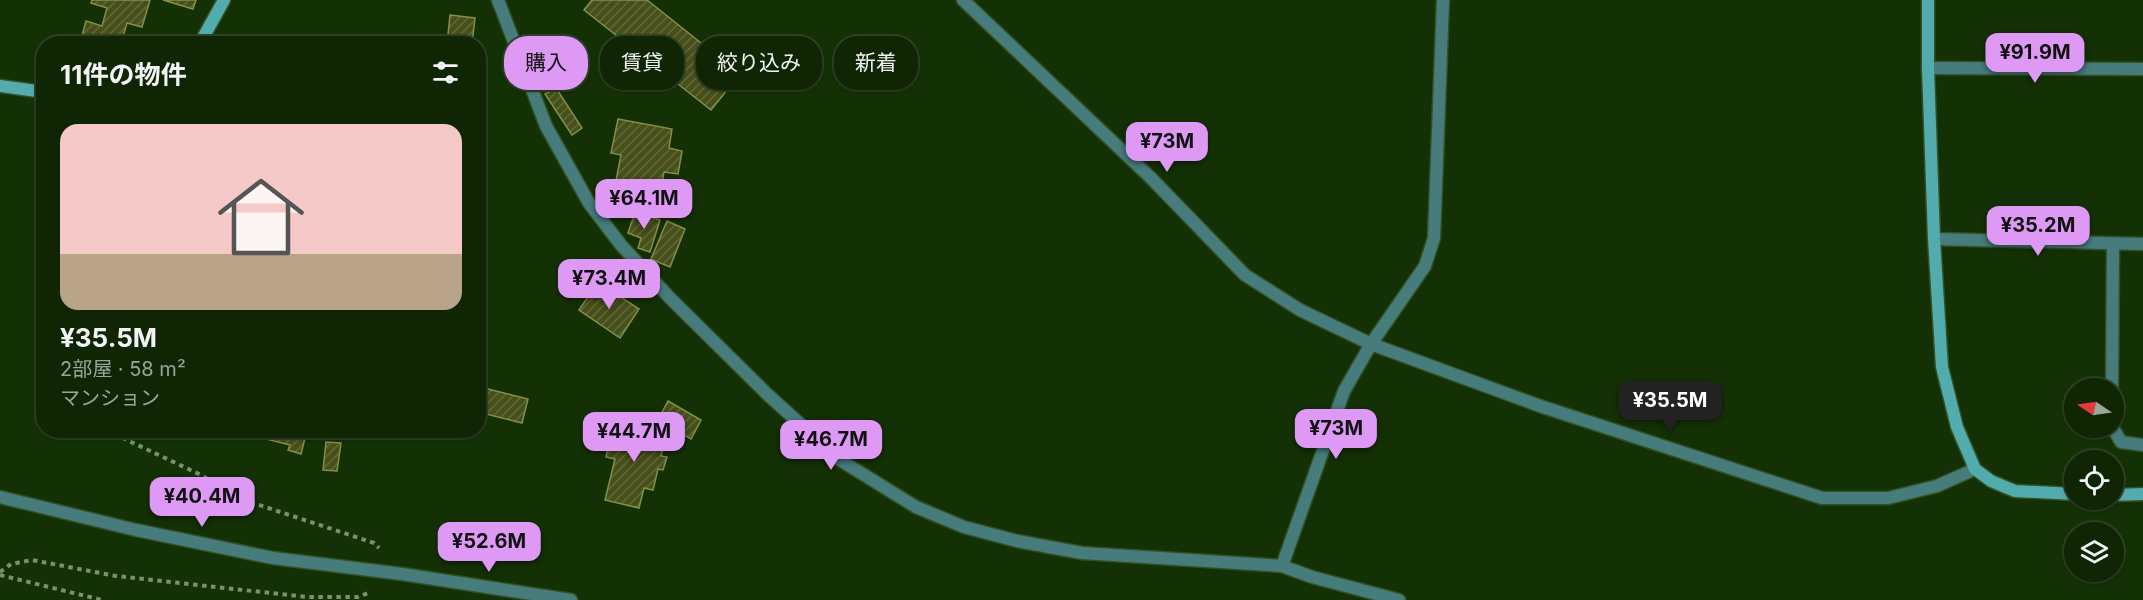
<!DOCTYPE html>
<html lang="ja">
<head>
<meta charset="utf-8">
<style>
  body { margin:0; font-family:Inter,"Noto Sans JP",sans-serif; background:#182d0e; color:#f1f3f6; height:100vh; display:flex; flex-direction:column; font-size:22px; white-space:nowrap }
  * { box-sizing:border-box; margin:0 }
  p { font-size:20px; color:#9ba59a }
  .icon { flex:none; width:33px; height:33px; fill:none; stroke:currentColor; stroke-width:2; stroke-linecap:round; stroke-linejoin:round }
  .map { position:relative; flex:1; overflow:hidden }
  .panel { position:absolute; left:36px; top:36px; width:450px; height:402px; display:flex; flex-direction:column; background:#0f2504; border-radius:24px; box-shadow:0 2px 4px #0004,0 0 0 2px #2f4226 }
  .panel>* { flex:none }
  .banner { position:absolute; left:504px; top:36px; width:570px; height:54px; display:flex; gap:12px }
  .needle { width:39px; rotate:283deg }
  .controls { position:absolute; left:2064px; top:378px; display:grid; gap:12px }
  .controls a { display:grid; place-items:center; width:60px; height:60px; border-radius:50%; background:#0f2504; box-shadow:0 2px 4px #0004,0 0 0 2px #2f4226; font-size:30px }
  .price { position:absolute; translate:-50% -51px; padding:0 14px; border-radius:12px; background:#dd99f4; color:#111; font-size:20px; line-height:39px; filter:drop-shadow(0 2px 3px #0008) }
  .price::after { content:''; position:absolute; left:50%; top:36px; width:18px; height:14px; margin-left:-9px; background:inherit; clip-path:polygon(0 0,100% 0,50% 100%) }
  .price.selected { background:#222; color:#fff }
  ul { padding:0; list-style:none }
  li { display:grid; align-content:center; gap:12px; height:318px; padding:0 24px }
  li+li { border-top:2px solid #2f4226 }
  li span { display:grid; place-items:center; height:186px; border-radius:18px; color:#555 }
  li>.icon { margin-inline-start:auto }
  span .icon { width:108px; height:108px; fill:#fffc; stroke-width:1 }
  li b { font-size:26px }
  h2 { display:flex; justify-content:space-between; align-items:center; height:72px; padding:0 24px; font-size:26px }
  .tag { padding:0 21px; border-radius:24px; background:#0f2504; box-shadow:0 2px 4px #0004,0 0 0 2px #2f4226; font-size:21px; line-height:54px }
  .tag.selected { background:#dd99f4; color:#111 }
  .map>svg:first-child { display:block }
</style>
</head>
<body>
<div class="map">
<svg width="2143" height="600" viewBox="0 0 2143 600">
  <defs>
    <pattern id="building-hatch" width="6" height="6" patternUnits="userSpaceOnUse" patternTransform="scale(1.5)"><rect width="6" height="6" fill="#474f1a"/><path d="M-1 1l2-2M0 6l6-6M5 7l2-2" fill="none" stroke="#61693a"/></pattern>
  </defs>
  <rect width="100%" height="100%" fill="#143105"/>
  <g fill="url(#building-hatch)" stroke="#849048" stroke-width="1.5">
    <path d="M92,0h58l-8,27 -15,-4 -6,21h-39l-2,-1 6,-22 16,5 5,-18 -16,-5z"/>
    <path d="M163,0h33l-3,9z"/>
    <path d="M592,0h55l93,74 -29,36 -127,-100z"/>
    <path d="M450,15l25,3 -3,26h-25z"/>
    <path d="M556,88l26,40 -10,7 -27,-41z"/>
    <path d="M618,119l54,10 -3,19 13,3 -4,23 -14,-2 -6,32 -15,-3 -1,6 -30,-6 9,-46 -10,-2z"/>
    <path d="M635,212l25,8 -10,32 -12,-4 3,-10 -13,-5z"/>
    <path d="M667,221l18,8 -15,38 -19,-8z"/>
    <path d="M598,282l41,27 -19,29 -41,-28z"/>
    <path d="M480,387l48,12 -6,24 -44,-11z"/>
    <path d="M668,401l33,19 -10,19 -33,-19z"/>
    <path d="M614,422l52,12 -5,22 6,1 -4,13 -5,-1 -5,21 -9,-2 -5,20 -34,-8 10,-41 -9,-2z"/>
    <path d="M259,430h48l-6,24 -13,-4 2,-5 -32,-8z"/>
    <path d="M326,442l15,1 -4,28 -14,-1z"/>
  </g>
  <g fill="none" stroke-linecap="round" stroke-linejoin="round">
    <g stroke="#335025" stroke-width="15">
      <path id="lane" d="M1371,344l54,-78 9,-28 9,-238"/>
    </g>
    <g stroke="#335025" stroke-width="15">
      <g id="street">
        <path d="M498,0l48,126 43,77 32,42 49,53 97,96 73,66 76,47 48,20 53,14 65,12 200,13 30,11 87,23"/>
        <path d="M963,0l188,178 94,97 55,35 71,34 169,62 282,92h66l49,-12 38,-17"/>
        <path d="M1928,68l215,1"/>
        <path d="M1934,239l209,5"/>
        <path d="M2112,388l1,-144"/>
        <path d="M2113,428l8,14 22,3"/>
        <path d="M0,497l136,33 137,28 129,16 169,26"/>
        <path d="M1282,566l62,-175 27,-47"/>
      </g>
    </g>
    <g stroke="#335025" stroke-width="15">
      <g id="secondary">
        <path d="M1928,0v68l6,171 8,128 15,60 18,42 16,12 24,10 59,3"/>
        <path d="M198,44l6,-8 20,-36"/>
        <path d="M0,86l44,6"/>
        <path d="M2114,495l29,-1"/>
      </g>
    </g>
    <g stroke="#77926c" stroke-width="4" stroke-dasharray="4.5 4.5" stroke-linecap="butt">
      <path d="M44,379l-6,19 6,2"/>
      <path d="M106,430l97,46 29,20 142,47 5,5"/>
      <path d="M0,572l11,-8 21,-4 84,16 191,21h51l10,-4"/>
      <path d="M0,575l102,25"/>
    </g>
    <use href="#lane" stroke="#477c7d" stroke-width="12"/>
    <use href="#street" stroke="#477c7d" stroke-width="12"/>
    <use href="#secondary" stroke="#52abad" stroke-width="12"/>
  </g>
</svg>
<div class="controls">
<a><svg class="needle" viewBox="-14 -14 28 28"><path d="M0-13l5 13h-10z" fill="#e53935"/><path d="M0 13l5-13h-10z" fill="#9ba59a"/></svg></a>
<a><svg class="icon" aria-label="locate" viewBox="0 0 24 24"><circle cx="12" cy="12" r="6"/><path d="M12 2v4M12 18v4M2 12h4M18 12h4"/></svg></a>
<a><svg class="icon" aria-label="layers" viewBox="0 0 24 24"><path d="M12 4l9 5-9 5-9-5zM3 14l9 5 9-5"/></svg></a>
</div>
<b class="price" style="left:2035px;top:84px">¥91.9M</b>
<b class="price" style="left:1167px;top:173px">¥73M</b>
<b class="price" style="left:644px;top:230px">¥64.1M</b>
<b class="price" style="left:2038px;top:257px">¥35.2M</b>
<b class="price" style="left:609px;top:310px">¥73.4M</b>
<b class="price selected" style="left:1670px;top:432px">¥35.5M</b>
<b class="price" style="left:1336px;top:460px">¥73M</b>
<b class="price" style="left:634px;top:463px">¥44.7M</b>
<b class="price" style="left:831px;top:471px">¥46.7M</b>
<b class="price" style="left:202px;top:528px">¥40.4M</b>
<b class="price" style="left:489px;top:573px">¥52.6M</b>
<div class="banner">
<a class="tag selected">購入</a>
<a class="tag">賃貸</a>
<a class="tag">絞り込み</a>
<a class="tag">新着</a>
</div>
<section class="panel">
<h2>11件の物件<svg class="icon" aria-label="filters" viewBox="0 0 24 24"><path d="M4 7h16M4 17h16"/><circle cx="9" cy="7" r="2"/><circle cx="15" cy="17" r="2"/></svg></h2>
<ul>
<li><span style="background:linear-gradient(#f6c9c9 70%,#b9a48a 0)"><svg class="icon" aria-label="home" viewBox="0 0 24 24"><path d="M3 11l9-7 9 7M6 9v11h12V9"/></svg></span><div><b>¥35.5M</b><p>2部屋 · 58 m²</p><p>マンション</p></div></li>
</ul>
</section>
</div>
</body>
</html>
